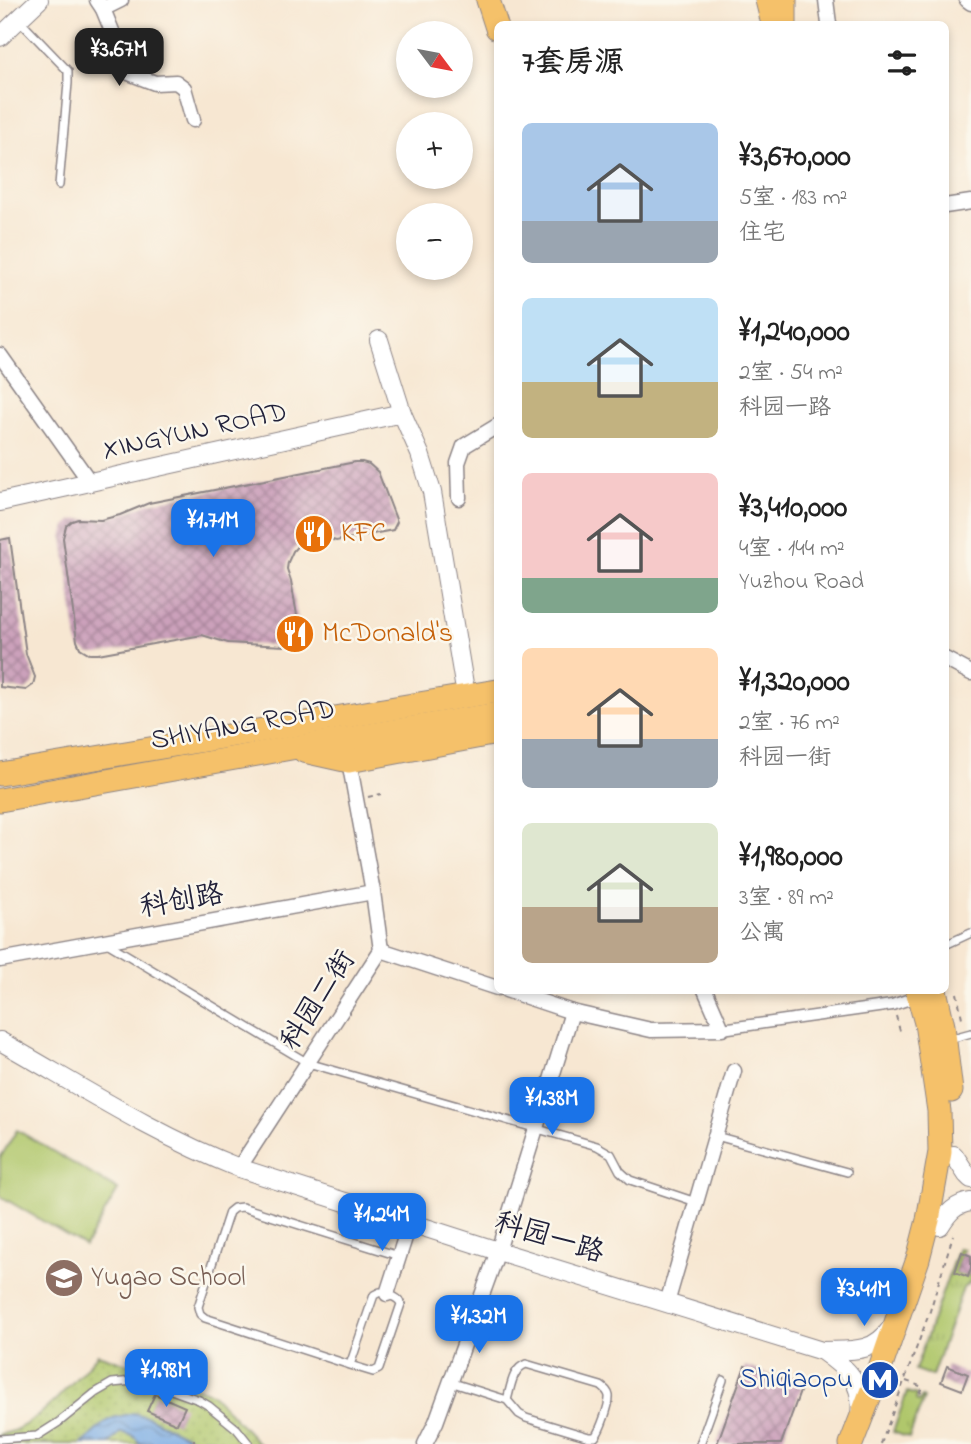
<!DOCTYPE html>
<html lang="zh">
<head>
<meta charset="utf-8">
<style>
  body { margin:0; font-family:"Indie Flower","LXGW WenKai TC",sans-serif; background:#f6f6f6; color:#222; height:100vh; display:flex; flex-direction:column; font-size:26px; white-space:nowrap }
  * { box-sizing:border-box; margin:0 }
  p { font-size:23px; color:#767676 }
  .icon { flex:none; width:38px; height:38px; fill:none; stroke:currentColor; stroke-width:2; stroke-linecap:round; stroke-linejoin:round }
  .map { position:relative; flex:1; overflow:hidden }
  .drawer { position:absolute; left:494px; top:21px; width:455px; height:973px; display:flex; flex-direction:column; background:#fff; border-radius:10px; box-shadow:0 4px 10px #0003 }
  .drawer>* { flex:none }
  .needle { width:46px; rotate:122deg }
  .controls { position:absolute; left:396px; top:21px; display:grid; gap:14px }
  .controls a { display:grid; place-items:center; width:77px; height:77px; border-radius:50%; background:#fff; box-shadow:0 4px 10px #0003; font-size:35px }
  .price { position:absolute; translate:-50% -60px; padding:0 16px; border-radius:14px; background:#1a73e8; color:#fff; font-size:23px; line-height:46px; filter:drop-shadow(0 2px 4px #0008) }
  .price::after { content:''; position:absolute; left:50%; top:42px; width:21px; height:16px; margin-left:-10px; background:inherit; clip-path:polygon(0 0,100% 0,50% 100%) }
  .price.selected { background:#222; color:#fff }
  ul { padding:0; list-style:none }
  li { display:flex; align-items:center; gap:21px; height:175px; padding:0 28px }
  li span { display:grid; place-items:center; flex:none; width:196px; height:140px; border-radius:10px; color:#555 }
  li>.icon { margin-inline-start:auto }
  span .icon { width:84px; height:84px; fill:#fffc; stroke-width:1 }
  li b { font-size:30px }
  h2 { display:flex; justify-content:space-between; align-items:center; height:84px; padding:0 28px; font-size:30px }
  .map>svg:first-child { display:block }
</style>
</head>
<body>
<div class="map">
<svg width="971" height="1444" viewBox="0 0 971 1444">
  <defs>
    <pattern id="grass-tufts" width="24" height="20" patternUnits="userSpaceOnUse" patternTransform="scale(1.75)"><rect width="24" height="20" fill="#b0c76c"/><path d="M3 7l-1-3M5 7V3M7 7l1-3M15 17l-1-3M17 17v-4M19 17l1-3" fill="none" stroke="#97ab5e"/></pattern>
    <pattern id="park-dots" width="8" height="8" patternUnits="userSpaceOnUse" patternTransform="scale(1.75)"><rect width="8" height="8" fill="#b0c76c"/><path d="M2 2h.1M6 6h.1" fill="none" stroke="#97ab5e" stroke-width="1.8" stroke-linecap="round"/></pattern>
    <pattern id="water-waves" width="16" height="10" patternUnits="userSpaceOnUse" patternTransform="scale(1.75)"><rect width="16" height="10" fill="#78aae4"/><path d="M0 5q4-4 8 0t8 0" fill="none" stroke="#628aba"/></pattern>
    <pattern id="building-cross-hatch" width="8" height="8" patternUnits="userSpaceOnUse" patternTransform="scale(1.75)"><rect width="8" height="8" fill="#cca1bb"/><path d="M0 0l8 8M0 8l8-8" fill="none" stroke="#a58399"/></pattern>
  </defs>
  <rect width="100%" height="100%" fill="#fbf7ec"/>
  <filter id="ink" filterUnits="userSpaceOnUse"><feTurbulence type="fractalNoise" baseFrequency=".0143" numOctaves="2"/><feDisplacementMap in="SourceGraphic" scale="14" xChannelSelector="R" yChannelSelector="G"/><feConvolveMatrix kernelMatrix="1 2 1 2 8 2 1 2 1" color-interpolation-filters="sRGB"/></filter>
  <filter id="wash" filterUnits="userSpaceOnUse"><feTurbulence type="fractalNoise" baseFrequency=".00686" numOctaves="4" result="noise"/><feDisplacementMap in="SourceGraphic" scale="28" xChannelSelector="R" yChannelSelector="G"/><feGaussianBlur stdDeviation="1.57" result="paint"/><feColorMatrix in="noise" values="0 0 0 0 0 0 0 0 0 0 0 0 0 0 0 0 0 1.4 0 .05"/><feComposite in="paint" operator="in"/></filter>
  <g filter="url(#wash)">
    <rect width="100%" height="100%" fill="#f7e7d2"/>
    <g fill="url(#grass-tufts)" stroke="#697454" stroke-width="2">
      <path d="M958,1248l5,1 -8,23 12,5 4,-9v13l-8,7 -31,88 -17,-6z"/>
      <path d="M907,1392l10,3 -1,5 3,2 3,-5 2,1 -15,40 -16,-6z"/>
    </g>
    <path fill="url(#park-dots)" stroke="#697454" stroke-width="2" d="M98,1354l114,39 47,51h-259v-10c33,-2 76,-56 98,-80z"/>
    <path fill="#b0c76c" stroke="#697454" stroke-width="2" d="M17,1130l101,60 -33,56 -85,-50v-38z"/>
    <path fill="url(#water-waves)" stroke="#4d6690" stroke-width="2" d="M133,1413l15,4 48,24 7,-4 15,3 3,4h-80l-8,-8 -12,-4 -12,12h-27l22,-21 9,-5z"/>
    <g id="blocks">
      <g fill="url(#building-cross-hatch)">
        <path d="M355,462h7l7,2 9,8 19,50 -4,8 -57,11 -15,-5 -8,1 -13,6 -7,8 -5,11 -1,7 4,12 10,57 -6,6h-11v2l-56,-3 -26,-8 -104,19h-8l-10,-6 -3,-7 -14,-103 3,-12 6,-5 6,-2 23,1 19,-5 29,-12z"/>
        <path d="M10,538l16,116 9,23 -2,8 -7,5 -26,-3v-147z"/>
        <path d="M962,1252l9,4v12l-3,9 -13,-5z"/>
        <path d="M745,1366l57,20 -21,58h-64z"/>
        <path d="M947,1366l21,8 -6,16 -21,-8z"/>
        <path d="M155,1394l30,13 -8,17 -30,-13z"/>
      </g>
    </g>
  </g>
  <g filter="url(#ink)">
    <use href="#blocks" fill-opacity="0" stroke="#8c8486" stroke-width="2"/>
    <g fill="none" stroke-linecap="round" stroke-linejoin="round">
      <g stroke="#8c8486" stroke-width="10">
        <g id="service">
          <path d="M19,20l49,51v12l-9,102"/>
          <path d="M107,943l201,120 289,83 14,8 9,17 10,9 66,22"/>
          <path d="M945,945l26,-12"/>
          <path d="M949,1039l22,-6"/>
          <path d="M716,1136l131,36"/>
          <path d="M350,1365l24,-70 6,-3c7,3 19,4 21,12l-22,65 -6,3 -23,-7 -145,-47 -5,-4 -2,-7 31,-95 5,-4 8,-1 157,49"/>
          <path d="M450,1382l57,18 12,14 7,4 63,19h6c5,-6 15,-33 14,-41 -1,-5 -4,-7 -8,-10l-75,-22c-14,5 -15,23 -19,36"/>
          <path d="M0,1439l37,-3 22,-14 36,-29 17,-10 32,-3 55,20 10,6 28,23 12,15"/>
          <path d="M700,1444l23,-64"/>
        </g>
      </g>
      <g stroke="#8c8486" stroke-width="13">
        <path id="pedestrian" d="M722,1029l170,-24 27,-9"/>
      </g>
      <g stroke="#8c8486" stroke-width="17">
        <g id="minor">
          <path d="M97,0l6,9 26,64 26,10 21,-1 8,6 9,32"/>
          <path d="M826,0l3,24"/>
          <path d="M967,0l4,3"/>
          <path d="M103,9l18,-9"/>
          <path d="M945,206l26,-4"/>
          <path d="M0,355l90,127"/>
          <path d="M459,498l-1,-35 6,-17 33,-20"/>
          <path d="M945,659l26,14"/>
          <path d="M381,950l116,38"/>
          <path d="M0,960l373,-68"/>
          <path d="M506,990l66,22 79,18 71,-1 -17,-39"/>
          <path d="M239,1168l142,-218 -8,-58 -24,-131"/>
          <path d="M387,1294l23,-72"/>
          <path d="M667,1303l67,-232"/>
          <path d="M425,1444l11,-22 62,-171 74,-239"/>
        </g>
      </g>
      <g stroke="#8c8486" stroke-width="20">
        <g id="tertiary">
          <path d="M0,37l39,-37"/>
          <path d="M379,340l23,73 18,41 12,38 34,204"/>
          <path d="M0,502l402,-89"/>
          <path d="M0,1041c78,44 155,94 239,127l259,83 324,100c25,18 42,31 38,64"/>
          <path d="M954,1155l13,20 4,4"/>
          <path d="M940,1226c8,-13 15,-22 31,-24"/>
          <path d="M822,1351c29,-1 51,3 69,-23"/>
        </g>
      </g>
      <g stroke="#8c8486" stroke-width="25">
        <g id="primary">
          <path d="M488,0l9,28"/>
          <path d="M767,0l6,24"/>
          <path d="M785,0v24"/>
          <path d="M304,751l45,10 148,-28"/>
          <path d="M0,774l497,-83"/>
          <path d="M0,800l291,-52 206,-34"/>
          <path d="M935,990l8,36 8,65"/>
          <path d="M851,1444l28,-72 39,-113 10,-39 12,-68 -1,-41 -13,-88 -9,-33"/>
        </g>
      </g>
      <g stroke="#8c8486" stroke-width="2" stroke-dasharray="5 5" stroke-linecap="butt">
        <path d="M368,797l13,-3"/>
        <path d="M957,993l5,25"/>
        <path d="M896,1016l4,15"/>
        <path d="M906,1381l17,6 -4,9"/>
        <path d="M194,1444v-9"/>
        <path d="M881,1444l49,-133 23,-76"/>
      </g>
      <use href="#service" stroke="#fff" stroke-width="7"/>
      <use href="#pedestrian" stroke="#fff" stroke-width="10"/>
      <use href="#minor" stroke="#fff" stroke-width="14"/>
      <use href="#tertiary" stroke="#fff" stroke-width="18"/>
      <use href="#primary" stroke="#f5c16b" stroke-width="23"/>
    </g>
  </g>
  <defs>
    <g id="restaurant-disc" transform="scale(2.0125)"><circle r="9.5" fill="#e8710a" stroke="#fbf7ec"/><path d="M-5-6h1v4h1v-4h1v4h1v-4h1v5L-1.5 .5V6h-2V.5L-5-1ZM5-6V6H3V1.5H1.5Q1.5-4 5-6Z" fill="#fff"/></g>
    <g id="school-disc" transform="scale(2.0125)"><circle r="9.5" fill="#8d6e63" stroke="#fbf7ec"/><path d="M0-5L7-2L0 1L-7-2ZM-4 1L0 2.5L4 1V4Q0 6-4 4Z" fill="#fff"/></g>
    <g id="metro-disc" transform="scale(2.0125)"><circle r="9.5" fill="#1a4fb4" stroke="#fbf7ec"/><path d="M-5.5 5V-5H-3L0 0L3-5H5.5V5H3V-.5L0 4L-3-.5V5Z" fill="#fff"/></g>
  </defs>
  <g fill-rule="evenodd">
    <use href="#restaurant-disc" x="314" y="534"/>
    <use href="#restaurant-disc" x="295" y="634"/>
    <use href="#school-disc" x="64" y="1278"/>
    <use href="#metro-disc" x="880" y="1380"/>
  </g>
  <g text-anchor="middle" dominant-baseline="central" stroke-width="5" stroke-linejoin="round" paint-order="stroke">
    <g font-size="28" fill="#22223b" stroke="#fbf7ec">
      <text transform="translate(195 432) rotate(-12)">XINGYUN ROAD</text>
      <text transform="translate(243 726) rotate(-10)">SHIYANG ROAD</text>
      <text transform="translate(182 902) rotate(-10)">科创路</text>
      <text transform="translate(319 1001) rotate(-57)">科园二街</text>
      <text transform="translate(549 1239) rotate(17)">科园一路</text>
    </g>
    <g font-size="28" fill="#c56008" stroke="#fbf7ec" text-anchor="start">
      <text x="341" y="534">KFC</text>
      <text x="322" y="634">McDonald's</text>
    </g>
    <g font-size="28" fill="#785e54" stroke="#fbf7ec" text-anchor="start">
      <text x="91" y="1278">Yugao School</text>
    </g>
    <g font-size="28" fill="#164399" stroke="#fbf7ec" text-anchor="end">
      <text x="853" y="1380">Shiqiaopu</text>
    </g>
  </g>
</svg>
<div class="controls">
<a><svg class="needle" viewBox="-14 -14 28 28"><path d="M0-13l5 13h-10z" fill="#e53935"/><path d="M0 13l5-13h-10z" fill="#767676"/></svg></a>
<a>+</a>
<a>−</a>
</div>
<b class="price selected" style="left:119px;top:88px">¥3.67M</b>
<b class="price" style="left:213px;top:559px">¥1.71M</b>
<b class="price" style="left:552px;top:1137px">¥1.38M</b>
<b class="price" style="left:382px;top:1253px">¥1.24M</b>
<b class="price" style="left:864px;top:1328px">¥3.41M</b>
<b class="price" style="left:479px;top:1355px">¥1.32M</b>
<b class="price" style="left:166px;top:1409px">¥1.98M</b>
<section class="drawer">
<h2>7套房源<svg class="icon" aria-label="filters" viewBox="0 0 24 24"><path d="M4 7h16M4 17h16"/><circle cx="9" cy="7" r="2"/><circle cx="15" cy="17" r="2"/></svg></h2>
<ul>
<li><span style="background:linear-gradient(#a9c7e8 70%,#9aa5b1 0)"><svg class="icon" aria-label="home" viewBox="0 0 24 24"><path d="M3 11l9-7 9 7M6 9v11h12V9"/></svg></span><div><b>¥3,670,000</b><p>5室 · 183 m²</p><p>住宅</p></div></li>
<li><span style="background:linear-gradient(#bfe0f5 60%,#c2b280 0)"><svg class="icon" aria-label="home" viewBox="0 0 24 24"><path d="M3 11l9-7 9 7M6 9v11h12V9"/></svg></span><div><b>¥1,240,000</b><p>2室 · 54 m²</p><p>科园一路</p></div></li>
<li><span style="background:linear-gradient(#f6c9c9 75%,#7fa58c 0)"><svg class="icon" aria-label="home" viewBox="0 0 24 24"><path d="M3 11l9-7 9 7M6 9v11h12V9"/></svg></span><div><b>¥3,410,000</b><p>4室 · 144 m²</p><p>Yuzhou Road</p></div></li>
<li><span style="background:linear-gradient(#ffd9b3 65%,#9aa5b1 0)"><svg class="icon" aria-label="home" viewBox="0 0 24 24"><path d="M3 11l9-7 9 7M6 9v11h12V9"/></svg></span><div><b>¥1,320,000</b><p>2室 · 76 m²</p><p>科园一街</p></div></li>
<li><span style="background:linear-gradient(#dfe7d0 60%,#b9a48a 0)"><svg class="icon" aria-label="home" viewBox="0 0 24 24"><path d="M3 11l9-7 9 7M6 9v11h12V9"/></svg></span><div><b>¥1,980,000</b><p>3室 · 89 m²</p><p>公寓</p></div></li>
</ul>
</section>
</div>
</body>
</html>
